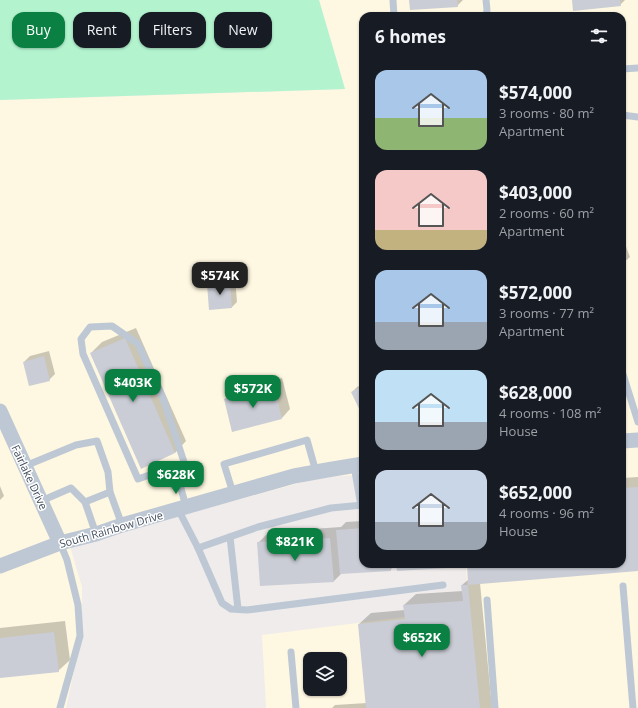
<!DOCTYPE html>
<html lang="en">
<head>
<meta charset="utf-8">
<style>
  body { margin:0; font-family:"Open Sans",sans-serif; background:#242831; color:#f1f3f6; height:100vh; display:flex; flex-direction:column; font-size:15px; white-space:nowrap }
  * { box-sizing:border-box; margin:0 }
  p { font-size:13px; color:#9ea1a6 }
  .icon { flex:none; width:22px; height:22px; fill:none; stroke:currentColor; stroke-width:2; stroke-linecap:round; stroke-linejoin:round }
  .map { position:relative; flex:1; overflow:hidden }
  .drawer { position:absolute; left:359px; top:12px; width:267px; height:556px; display:flex; flex-direction:column; background:#171b24; border-radius:12px; box-shadow:0 1px 3px #0004 }
  .drawer>* { flex:none }
  .top-card { position:absolute; left:12px; top:12px; width:287px; height:36px; display:flex; gap:8px }
  .buttons { position:absolute; left:303px; top:652px; display:grid; gap:8px }
  .buttons a { display:grid; place-items:center; width:44px; height:44px; border-radius:8px; background:#171b24; box-shadow:0 1px 3px #0004; font-size:20px }
  .price { position:absolute; translate:-50% -34px; padding:0 9px; border-radius:8px; background:#0b8043; color:#fff; font-size:13px; line-height:26px; filter:drop-shadow(0 1px 2px #0008) }
  .price::after { content:''; position:absolute; left:50%; top:24px; width:12px; height:9px; margin-left:-6px; background:inherit; clip-path:polygon(0 0,100% 0,50% 100%) }
  .price.selected { background:#222; color:#fff }
  ul { padding:0; list-style:none }
  li { display:flex; align-items:center; gap:12px; height:100px; padding:0 16px }
  li span { display:grid; place-items:center; flex:none; width:112px; height:80px; border-radius:12px; color:#555 }
  li>.icon { margin-inline-start:auto }
  span .icon { width:48px; height:48px; fill:#fffc; stroke-width:1 }
  li b { font-size:17px }
  h2 { display:flex; justify-content:space-between; align-items:center; height:48px; padding:0 16px; font-size:17px }
  .chip { padding:0 14px; border-radius:12px; background:#171b24; box-shadow:0 1px 3px #0004; font-size:14px; line-height:36px }
  .chip.selected { background:#0b8043; color:#fff }
  .map>svg:first-child { display:block }
</style>
</head>
<body>
<div class="map">
<svg width="638" height="708" viewBox="0 0 638 708">
  <rect width="100%" height="100%" fill="#efeceb"/>
  <path fill="#fef7e1" fill-rule="evenodd" d="M319,0h319v708h-372l-4,-73 206,-26 -2,-45h156v-548h-259v459l-42,2 -251,69 12,41v47l-16,74h-66v-608l345,-11zM310,659h30v30h-30z"/>
  <path fill="#b3f4cf" d="M0,0h319l26,89 -345,11z"/>
  <g fill="#0003">
    <path d="M410,0h53l-6,6z"/>
    <path d="M573,0h52l-5,5z"/>
    <path d="M622,236l8,21 -8,7z"/>
    <path d="M235,277l2,25 -5,5 -24,-23 6,-6z"/>
    <path d="M136,328l50,113 -11,12 -84,-100 11,-11z"/>
    <path d="M49,351l6,23 -6,6 -25,-18 6,-6z"/>
    <path d="M282,378l8,31 -8,9 -57,-19 8,-8z"/>
    <path d="M363,384v31l-11,-23 5,-5z"/>
    <path d="M638,477v93l-158,13 12,125h-160l3,-3 32,-2 -8,-79 12,-11 34,-3 -1,-5 12,-11 47,-3 -1,-6 7,-6 -1,-15h154v-86z"/>
    <path d="M0,486l4,10 -4,4z"/>
    <path d="M363,521v43h33l-6,6 -48,3 -8,8 -73,4 -3,-42 11,-11 72,-5 5,-5z"/>
    <path d="M65,621l5,39 -12,11 -58,6v-49z"/>
  </g>
  <g fill="#cacdd5">
    <path d="M409,0h48l1,7 -48,3z"/>
    <path d="M572,0h48l1,6 -48,5z"/>
    <path d="M230,282l2,26 -23,2 -2,-26z"/>
    <path d="M125,338l50,115 -34,16 -51,-116z"/>
    <path d="M44,356l6,25 -21,5 -6,-24z"/>
    <path d="M274,386l8,33 -50,13 -8,-33z"/>
    <path d="M363,386v31l-12,-25z"/>
    <path d="M638,487v84l-170,14 -1,-21h155v-76z"/>
    <path d="M363,528v36h27l1,7 -51,3 -4,-44z"/>
    <path d="M330,538l4,44 -74,4 -3,-44z"/>
    <path d="M396,564h51v4l-50,3z"/>
    <path d="M461,585h7l12,123h-114l-8,-84 47,-5 -2,-14 60,-4z"/>
    <path d="M54,632l5,40 -59,6v-40z"/>
  </g>
  <g fill="none" stroke-linecap="round" stroke-linejoin="round">
    <g stroke="#bdc8d4" stroke-width="7">
      <path d="M393,0l1,16"/>
      <path d="M486,0l1,10 -1,6"/>
      <path d="M622,69l16,-1"/>
      <path d="M622,115l16,2"/>
      <path d="M112,326l26,18 25,54 22,67 -10,1 -37,13 -55,-125 -2,-15 9,-12z"/>
      <path d="M622,335v36l16,51"/>
      <path d="M25,466l51,-21 21,-4 11,31 2,20 12,33"/>
      <path d="M175,466l11,41"/>
      <path d="M354,466l7,40"/>
      <path d="M233,493l-9,-29 83,-24 9,32"/>
      <path d="M41,501l30,-13 14,14 11,32"/>
      <path d="M85,502l25,-10"/>
      <path d="M178,509l20,39 24,55 9,6 16,1 196,-25"/>
      <path d="M230,537l8,72"/>
      <path d="M198,548l60,-21 73,-19 32,-3"/>
      <path d="M623,586l10,122"/>
      <path d="M487,600l8,108"/>
      <path d="M291,652l5,56"/>
      <path d="M60,708l20,-72 -2,-31 -11,-45 -7,-17"/>
    </g>
    <g stroke="#bdc8d4" stroke-width="15">
      <path d="M0,411l60,132"/>
      <path d="M622,441l16,-1"/>
      <path d="M0,566l60,-23 36,-9 26,-9 172,-49 33,-6 36,-6"/>
    </g>
  </g>
  <g text-anchor="middle" dominant-baseline="central" stroke-width="3" stroke-linejoin="round" paint-order="stroke">
    <g font-size="11" fill="#424e5c" stroke="#fff">
      <text transform="translate(30 477) rotate(65)">Fairlake Drive</text>
      <text transform="translate(111 529) rotate(-16)">South Rainbow Drive</text>
    </g>
  </g>
</svg>
<div class="buttons">
<a><svg class="icon" aria-label="layers" viewBox="0 0 24 24"><path d="M12 4l9 5-9 5-9-5zM3 14l9 5 9-5"/></svg></a>
</div>
<b class="price selected" style="left:220px;top:296px">$574K</b>
<b class="price" style="left:133px;top:403px">$403K</b>
<b class="price" style="left:253px;top:409px">$572K</b>
<b class="price" style="left:176px;top:495px">$628K</b>
<b class="price" style="left:295px;top:562px">$821K</b>
<b class="price" style="left:422px;top:658px">$652K</b>
<div class="top-card">
<a class="chip selected">Buy</a>
<a class="chip">Rent</a>
<a class="chip">Filters</a>
<a class="chip">New</a>
</div>
<section class="drawer">
<h2>6 homes<svg class="icon" aria-label="filters" viewBox="0 0 24 24"><path d="M4 7h16M4 17h16"/><circle cx="9" cy="7" r="2"/><circle cx="15" cy="17" r="2"/></svg></h2>
<ul>
<li><span style="background:linear-gradient(#a9c7e8 60%,#8fb573 0)"><svg class="icon" aria-label="home" viewBox="0 0 24 24"><path d="M3 11l9-7 9 7M6 9v11h12V9"/></svg></span><div><b>$574,000</b><p>3 rooms · 80 m²</p><p>Apartment</p></div></li>
<li><span style="background:linear-gradient(#f6c9c9 75%,#c2b280 0)"><svg class="icon" aria-label="home" viewBox="0 0 24 24"><path d="M3 11l9-7 9 7M6 9v11h12V9"/></svg></span><div><b>$403,000</b><p>2 rooms · 60 m²</p><p>Apartment</p></div></li>
<li><span style="background:linear-gradient(#a9c7e8 65%,#9aa5b1 0)"><svg class="icon" aria-label="home" viewBox="0 0 24 24"><path d="M3 11l9-7 9 7M6 9v11h12V9"/></svg></span><div><b>$572,000</b><p>3 rooms · 77 m²</p><p>Apartment</p></div></li>
<li><span style="background:linear-gradient(#bfe0f5 65%,#9aa5b1 0)"><svg class="icon" aria-label="home" viewBox="0 0 24 24"><path d="M3 11l9-7 9 7M6 9v11h12V9"/></svg></span><div><b>$628,000</b><p>4 rooms · 108 m²</p><p>House</p></div></li>
<li><span style="background:linear-gradient(#c9d6e8 65%,#9aa5b1 0)"><svg class="icon" aria-label="home" viewBox="0 0 24 24"><path d="M3 11l9-7 9 7M6 9v11h12V9"/></svg></span><div><b>$652,000</b><p>4 rooms · 96 m²</p><p>House</p></div></li>
</ul>
</section>
</div>
</body>
</html>
